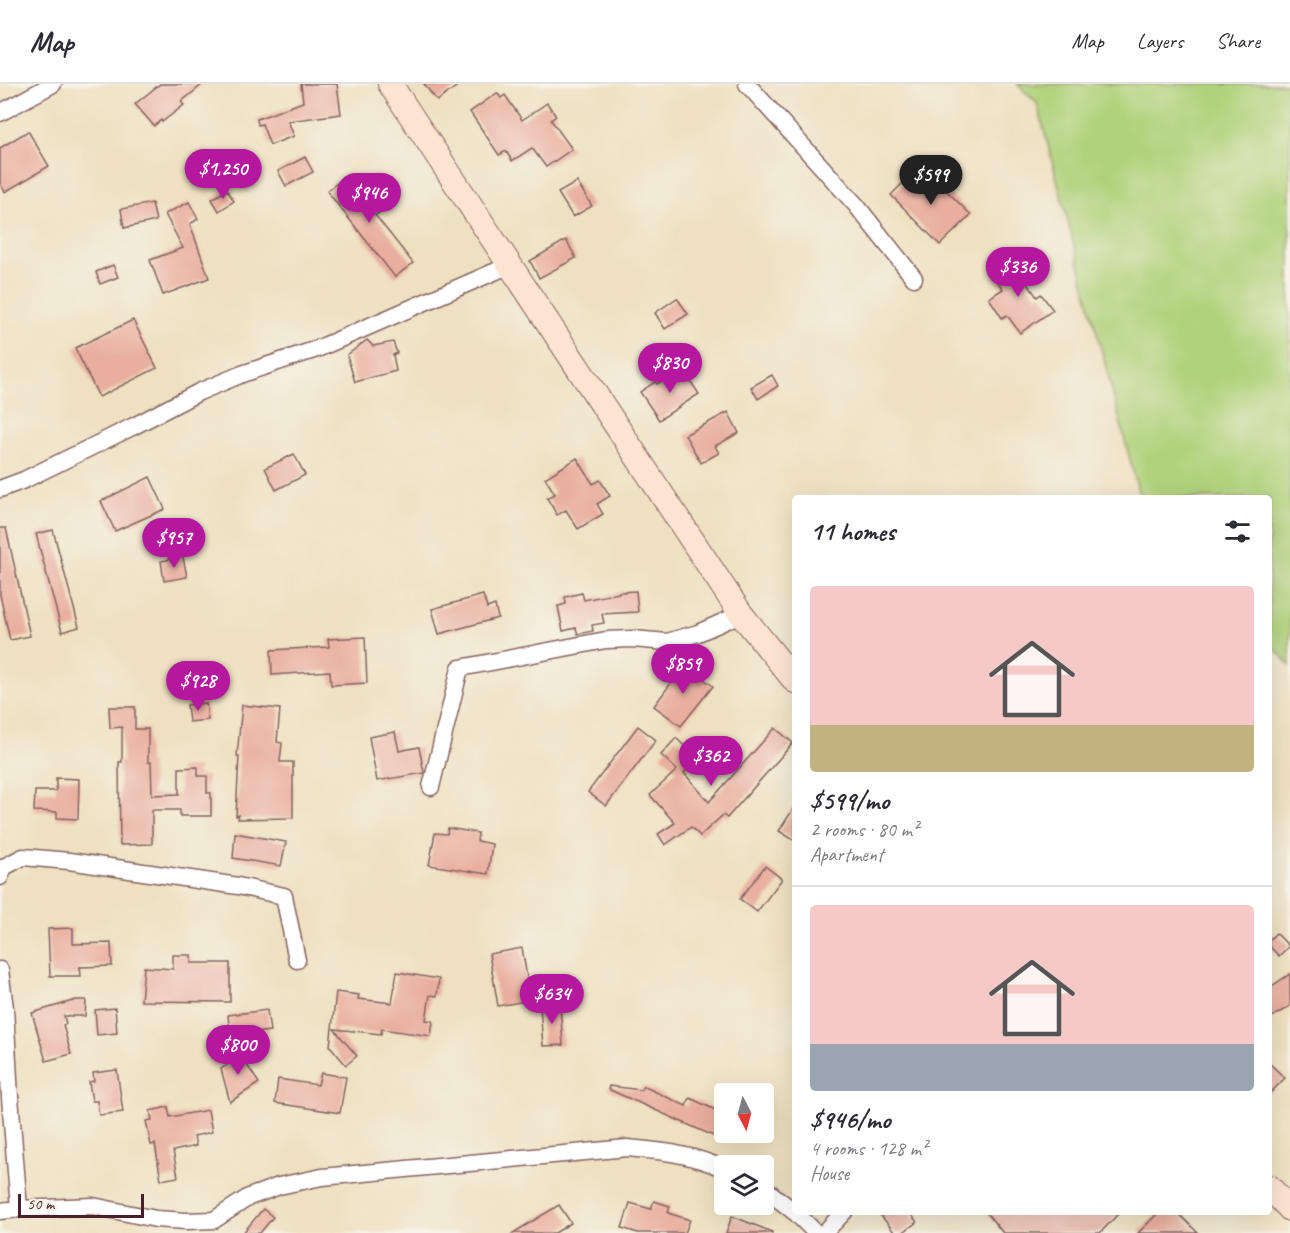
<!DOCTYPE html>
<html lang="en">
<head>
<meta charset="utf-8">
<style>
  body { margin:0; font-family:Caveat,sans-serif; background:#f7f7f7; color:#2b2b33; height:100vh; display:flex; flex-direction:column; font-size:22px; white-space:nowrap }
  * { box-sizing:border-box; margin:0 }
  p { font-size:20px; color:#7c7c81 }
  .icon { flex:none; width:33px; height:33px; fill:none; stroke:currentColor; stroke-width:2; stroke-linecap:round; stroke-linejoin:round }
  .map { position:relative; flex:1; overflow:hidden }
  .side { position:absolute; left:792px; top:411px; width:480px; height:720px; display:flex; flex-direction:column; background:#fff; border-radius:6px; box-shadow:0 6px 24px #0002 }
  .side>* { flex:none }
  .needle { width:39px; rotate:174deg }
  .buttons { position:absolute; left:714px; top:999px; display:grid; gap:12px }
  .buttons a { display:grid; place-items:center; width:60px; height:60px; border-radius:6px; background:#fff; box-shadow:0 6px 24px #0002; font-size:30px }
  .scale { position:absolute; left:18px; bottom:15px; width:126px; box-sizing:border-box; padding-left:6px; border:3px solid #4a1f2b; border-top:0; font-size:16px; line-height:21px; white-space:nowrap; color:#4a1f2b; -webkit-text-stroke:4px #f7f3e8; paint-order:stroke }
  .price { position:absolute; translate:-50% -51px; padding:0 14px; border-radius:21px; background:#b5179e; color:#fff; font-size:20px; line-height:39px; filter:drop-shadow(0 2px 3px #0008) }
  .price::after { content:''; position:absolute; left:50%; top:36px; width:18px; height:14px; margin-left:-9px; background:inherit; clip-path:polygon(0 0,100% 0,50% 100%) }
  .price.on { background:#222; color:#fff }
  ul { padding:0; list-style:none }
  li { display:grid; align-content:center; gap:12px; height:318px; padding:0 18px }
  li+li { border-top:2px solid #e1e1e2 }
  li span { display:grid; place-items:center; height:186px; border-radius:6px; color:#555 }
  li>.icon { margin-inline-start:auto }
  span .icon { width:108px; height:108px; fill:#fffc; stroke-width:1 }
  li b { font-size:26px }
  h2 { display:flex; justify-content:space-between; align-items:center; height:72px; padding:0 18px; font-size:26px }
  header { display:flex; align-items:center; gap:36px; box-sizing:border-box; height:84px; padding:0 30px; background:#fff; border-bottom:2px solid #e1e1e2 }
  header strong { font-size:28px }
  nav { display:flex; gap:33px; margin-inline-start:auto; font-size:21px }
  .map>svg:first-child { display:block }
</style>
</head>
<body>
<header>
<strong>Map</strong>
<nav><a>Map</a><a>Layers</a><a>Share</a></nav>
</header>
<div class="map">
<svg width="1290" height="1149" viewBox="0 0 1290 1149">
  <rect width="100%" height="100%" fill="#f7f3e8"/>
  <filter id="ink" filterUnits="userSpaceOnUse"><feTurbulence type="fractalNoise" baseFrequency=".0167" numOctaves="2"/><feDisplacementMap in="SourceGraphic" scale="12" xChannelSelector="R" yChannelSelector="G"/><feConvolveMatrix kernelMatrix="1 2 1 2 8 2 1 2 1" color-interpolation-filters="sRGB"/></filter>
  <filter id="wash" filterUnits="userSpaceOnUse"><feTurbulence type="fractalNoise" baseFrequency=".008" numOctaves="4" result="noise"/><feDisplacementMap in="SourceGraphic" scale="24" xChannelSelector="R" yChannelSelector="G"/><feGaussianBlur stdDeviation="1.35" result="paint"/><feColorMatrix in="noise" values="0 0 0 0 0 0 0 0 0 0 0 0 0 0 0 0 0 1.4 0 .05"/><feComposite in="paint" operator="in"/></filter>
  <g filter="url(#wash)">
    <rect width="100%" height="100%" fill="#eee0c0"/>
    <path fill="#b1d27b" stroke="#7e7853" stroke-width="1.5" d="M1017,0h273v582l-21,-24v-144h-129l-103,-395z"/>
    <g id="blocks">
      <g fill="#e9ae9f">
        <path d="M160,0h43l-22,18 3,3 -22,17 -1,-2 -7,6 -19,-22z"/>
        <path d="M301,0h36l4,30 -53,7 6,15 -24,9 -8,-21 -4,1 -1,-6 46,-17z"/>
        <path d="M424,0h36l-23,17z"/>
        <path d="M497,9l4,5 4,-3 17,25 25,-17 9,13 -5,4 21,29 -26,18 -14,-19 -20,13 -6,-10 -7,4 -29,-43z"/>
        <path d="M28,47l21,35 -44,26 -5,-9v-35z"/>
        <path d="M305,73l8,15 -27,14 -8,-15z"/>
        <path d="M919,83l13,13 2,-2 37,37 -31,30 -49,-50z"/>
        <path d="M348,90l31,39 -4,2 38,48 -18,14 -68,-86z"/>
        <path d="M577,98l15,24 -19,11 -15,-24z"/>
        <path d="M227,106l7,11 -15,10 -7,-12z"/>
        <path d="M189,118l9,17 -8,5 19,54 -46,17 -13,-35 33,-12 -18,-34z"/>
        <path d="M152,119l4,18 -32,7 -3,-19z"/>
        <path d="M566,156l10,18 -37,20 -9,-17z"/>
        <path d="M1018,175l9,13 -5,4 15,21 4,-3 12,16 -33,23 -13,-18 -5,3 -13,-20 14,-9 -10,-13z"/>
        <path d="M113,181l5,12 -18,7 -4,-12z"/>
        <path d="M677,214l11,16 -23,15 -10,-16z"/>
        <path d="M133,236l24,48 -58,29 -24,-49z"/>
        <path d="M367,256l6,6 20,-4 4,11 -4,2 3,16 -41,11 -8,-27z"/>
        <path d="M682,284l17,26 -40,26 -19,-28 15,-10 2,2z"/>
        <path d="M772,291l6,11 -20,13 -7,-12z"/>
        <path d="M728,328l11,21 -24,13 4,7 -18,10 -16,-28z"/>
        <path d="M294,370l11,21 -29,15 -11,-22z"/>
        <path d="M577,374l16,26 7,-4 10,16 -13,8 6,10 -25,15 -12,-19 -9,5 -10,-17 8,-4 -10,-16z"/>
        <path d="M150,393l15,32 -50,22 -14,-30z"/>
        <path d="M0,444h6l24,108 -20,4 -10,-45z"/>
        <path d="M53,446l26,97 -17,5 -26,-98z"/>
        <path d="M183,473l4,20 -23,4 -3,-20z"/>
        <path d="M636,507l2,21 -36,2 2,9 -12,2 1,6 -15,3 -2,-6 -13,3 -5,-25 8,-2 -1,-7 17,-4 2,7 35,-7v-1z"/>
        <path d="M483,511l4,13 8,-3 3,13 -59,16 -7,-25z"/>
        <path d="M365,553l2,46 -36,2 -1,-14 -58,4 -1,-25 58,-3 -1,-8z"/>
        <path d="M685,580l28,22 -32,40 -27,-20z"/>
        <path d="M206,619l2,17 -19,2 -2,-17z"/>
        <path d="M242,621l38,4 -3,33 5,1 -2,19h13v56l-55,1 1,-4 -3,1 3,-60h-2z"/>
        <path d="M109,623h26v22h13v33h3l1,33 27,-1v-26l19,-1v9h9v17h4v23h-31v-6h-28v34l-32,1 -1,-83h3v-35l-12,1z"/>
        <path d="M638,642l18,14 -50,66 -18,-14z"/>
        <path d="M775,644l18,15 -66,75 -4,-3 -23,21 -9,-9 -26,18 -7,-11 17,-11 -25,-28 27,-25 -16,-15 15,-17 22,21 -14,14 25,29z"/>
        <path d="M395,648l4,19 20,-4 5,26 -47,8 -8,-44z"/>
        <path d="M56,694l23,1 -1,40 -21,-1v-6l-23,-1 1,-20h21z"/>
        <path d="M795,722v35l-16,-10z"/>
        <path d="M448,744l30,5 -1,8 15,3 -4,30 -59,-9 6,-32 12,1z"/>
        <path d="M235,749l51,9 -5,24 -48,-8z"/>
        <path d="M765,782l17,13 -25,33 -17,-13z"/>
        <path d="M73,844v16l38,-1 1,23 -32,1 1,9h-31l-2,-47z"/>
        <path d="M1276,849l13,13 -10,10 -10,-10v-6z"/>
        <path d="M522,864l9,52 -33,6 -9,-52z"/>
        <path d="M173,871h18v8h39v39l-89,-1 3,-34 29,2z"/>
        <path d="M397,888l42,7 -2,17 -7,-1 -4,25 7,1 -2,15 -49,-7 -1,5 -47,-5 23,27 -11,9 -16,-19 6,-54 23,3 -1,4 34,4z"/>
        <path d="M1290,890v32l-21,13v-31z"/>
        <path d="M76,916h10l-1,16h-21l2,8 -3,1 8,29 -25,7 -14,-48z"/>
        <path d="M560,921l3,40 -20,1 -3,-40z"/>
        <path d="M115,924l2,25 -20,2 -2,-25z"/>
        <path d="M267,926l3,21 -40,5 -2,-21z"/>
        <path d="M231,957l28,42 -29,19 -9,-33 9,-6 4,5z"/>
        <path d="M1269,979l16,15 -16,16z"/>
        <path d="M117,986l6,42 -24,3 -2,-14h-5l-3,-19 5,-1 -1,-8z"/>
        <path d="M321,989l25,4 -6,36 -65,-10 3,-24 40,6z"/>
        <path d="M609,1002l32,4 2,-4 43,20 4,-8 34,16v10l-6,14 -110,-49z"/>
        <path d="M168,1023l2,10 38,-7 4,22 -18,4 2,10 -23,5 5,26 -17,3 -6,-36 -4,1 -5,-24 6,-1 -2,-9z"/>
        <path d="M654,1117l16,5 -2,7 22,7 -5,13h-47l-16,-5 8,-25 21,6z"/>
        <path d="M559,1121l12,18 -16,10h-42z"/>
        <path d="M263,1125l10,8 -13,16h-17z"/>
        <path d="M878,1128h31l8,10 -15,11h-7z"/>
        <path d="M986,1128h134l-20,21h-97z"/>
        <path d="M1159,1128h18l21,21h-60z"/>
        <path d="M732,1132l40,16v1h-46z"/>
      </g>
    </g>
  </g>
  <g filter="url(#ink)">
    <use href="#blocks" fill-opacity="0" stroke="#83635f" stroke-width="1.5"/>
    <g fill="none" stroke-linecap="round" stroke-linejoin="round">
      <g stroke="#83635f" stroke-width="19">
        <g id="street">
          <path d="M747,0l109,121 58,73"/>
          <path d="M0,29l53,-29"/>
          <path d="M0,405l24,-9 110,-54 65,-34 43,-18 75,-25 193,-84"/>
          <path d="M431,703l29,-119 146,-28 27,-1 34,3 31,-9 43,-19"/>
          <path d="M0,793l4,-10 19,-10 46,4 169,25 46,10 13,64"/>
          <path d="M0,886l5,38 5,89 9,112 -19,2"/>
          <path d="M764,1104l33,26 19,19"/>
          <path d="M19,1125l74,-3 63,13 30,2 28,-1 35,-23 30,-11 43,-9 305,-29c35,3 65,6 97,21"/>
          <path d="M824,1149l20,-21"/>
        </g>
      </g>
      <g stroke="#83635f" stroke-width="26">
        <g id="secondary">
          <path d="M390,0l351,530 54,67"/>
          <path d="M1269,1103l21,22"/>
        </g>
      </g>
      <use href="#street" stroke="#fff" stroke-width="16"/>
      <use href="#secondary" stroke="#fde4d1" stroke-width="24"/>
    </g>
  </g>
</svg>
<div class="buttons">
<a><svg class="needle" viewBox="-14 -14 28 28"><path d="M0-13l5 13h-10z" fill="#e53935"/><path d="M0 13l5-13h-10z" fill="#7c7c81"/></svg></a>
<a><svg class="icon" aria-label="layers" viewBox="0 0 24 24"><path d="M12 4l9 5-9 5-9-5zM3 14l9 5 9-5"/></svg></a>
</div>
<div class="scale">50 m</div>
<b class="price" style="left:223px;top:116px">$1,250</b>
<b class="price on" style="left:931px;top:122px">$599</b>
<b class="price" style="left:369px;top:140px">$946</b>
<b class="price" style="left:1018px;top:214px">$336</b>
<b class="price" style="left:670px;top:310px">$830</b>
<b class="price" style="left:174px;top:485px">$957</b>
<b class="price" style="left:683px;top:611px">$859</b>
<b class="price" style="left:198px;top:628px">$928</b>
<b class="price" style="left:711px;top:703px">$362</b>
<b class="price" style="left:552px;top:941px">$634</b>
<b class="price" style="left:238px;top:992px">$800</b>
<section class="side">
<h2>11 homes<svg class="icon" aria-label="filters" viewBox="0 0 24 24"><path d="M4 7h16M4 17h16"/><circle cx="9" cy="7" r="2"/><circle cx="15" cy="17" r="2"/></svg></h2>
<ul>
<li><span style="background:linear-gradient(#f6c9c9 75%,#c2b280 0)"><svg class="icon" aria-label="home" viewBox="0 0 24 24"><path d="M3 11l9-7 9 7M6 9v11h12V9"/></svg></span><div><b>$599/mo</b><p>2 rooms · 80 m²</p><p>Apartment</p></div></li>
<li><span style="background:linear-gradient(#f6c9c9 75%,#9aa5b1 0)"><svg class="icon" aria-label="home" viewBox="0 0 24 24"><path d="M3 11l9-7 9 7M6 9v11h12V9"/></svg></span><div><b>$946/mo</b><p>4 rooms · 128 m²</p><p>House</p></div></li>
</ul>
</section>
</div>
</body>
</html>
